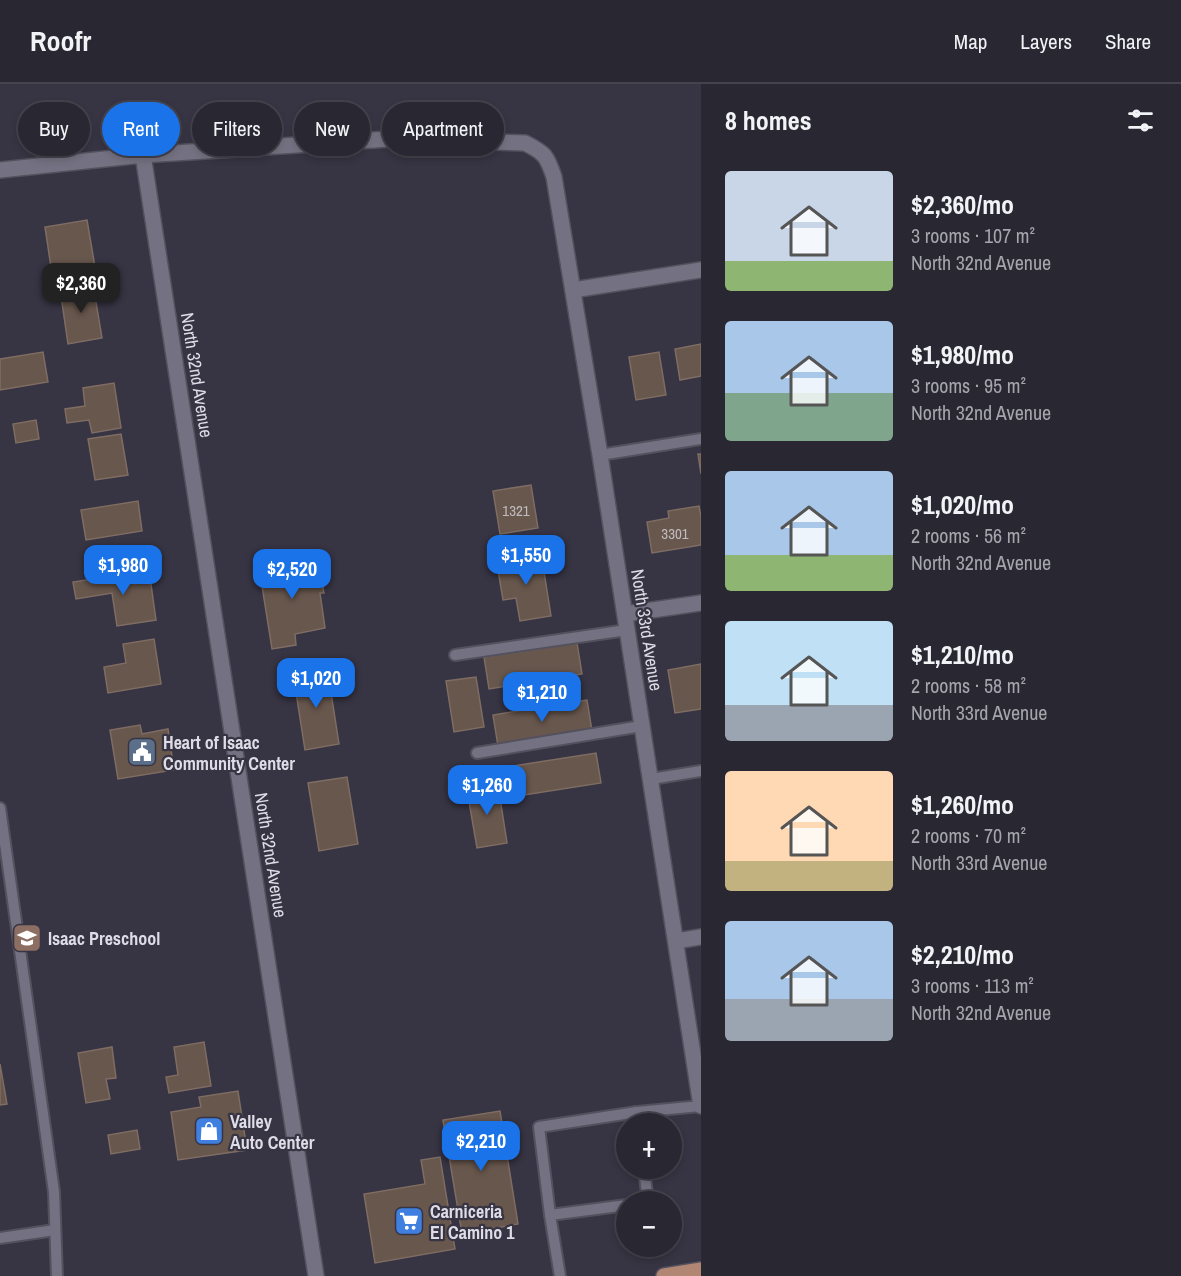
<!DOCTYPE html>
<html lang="en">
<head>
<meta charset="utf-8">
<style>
  body { margin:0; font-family:"Archivo Narrow",sans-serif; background:#312f3a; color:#f1f3f6; height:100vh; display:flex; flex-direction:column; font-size:22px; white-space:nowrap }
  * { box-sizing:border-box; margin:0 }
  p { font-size:20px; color:#a5a5ac }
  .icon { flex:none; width:33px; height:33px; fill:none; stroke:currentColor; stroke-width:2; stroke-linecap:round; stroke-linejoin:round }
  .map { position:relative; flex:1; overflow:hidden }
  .drawer { display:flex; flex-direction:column; background:#292732; width:480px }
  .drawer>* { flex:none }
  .banner { position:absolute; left:18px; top:18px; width:570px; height:54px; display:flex; gap:12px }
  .fabs { position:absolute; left:616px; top:1029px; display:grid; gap:12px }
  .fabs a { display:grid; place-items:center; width:66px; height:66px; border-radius:50%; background:#292732; box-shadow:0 3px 9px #0003,0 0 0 2px #45444d; font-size:30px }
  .price { position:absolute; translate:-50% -51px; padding:0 14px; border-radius:12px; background:#1a73e8; color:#fff; font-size:20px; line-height:39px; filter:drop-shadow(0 2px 3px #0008) }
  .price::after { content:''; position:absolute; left:50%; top:36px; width:18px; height:14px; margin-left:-9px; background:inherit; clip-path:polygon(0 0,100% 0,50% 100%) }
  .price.on { background:#222; color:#fff }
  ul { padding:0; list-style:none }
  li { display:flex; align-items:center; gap:18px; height:150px; padding:0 24px }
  li span { display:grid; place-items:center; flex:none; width:168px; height:120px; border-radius:6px; color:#555 }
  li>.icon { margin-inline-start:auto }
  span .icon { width:72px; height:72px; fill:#fffc; stroke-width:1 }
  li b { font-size:26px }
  h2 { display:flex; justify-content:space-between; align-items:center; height:72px; padding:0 24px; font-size:26px }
  .chip { padding:0 21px; border-radius:27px; background:#292732; box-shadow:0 3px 9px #0003,0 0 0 2px #45444d; font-size:21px; line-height:54px }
  .chip.on { background:#1a73e8; color:#fff }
  header { display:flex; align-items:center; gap:36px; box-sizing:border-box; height:84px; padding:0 30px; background:#292732; border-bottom:2px solid #45444d }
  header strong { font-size:28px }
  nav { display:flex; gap:33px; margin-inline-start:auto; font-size:21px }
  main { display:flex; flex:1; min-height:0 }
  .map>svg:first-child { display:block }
</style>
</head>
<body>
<header>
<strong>Roofr</strong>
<nav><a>Map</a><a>Layers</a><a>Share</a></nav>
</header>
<main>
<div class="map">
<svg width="701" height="1192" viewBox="0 0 701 1192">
  <rect width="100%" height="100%" fill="#373443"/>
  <g fill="#68574d" stroke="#7f6d63" stroke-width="1.5">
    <path d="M87,136l8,47 -43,7 -7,-47z"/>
    <path d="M93,200l9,54 -34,6 -8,-55z"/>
    <path d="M701,260v32l-21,4 -5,-31z"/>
    <path d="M43,268l5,30 -48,8v-31z"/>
    <path d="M659,268l7,43 -30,5 -7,-43z"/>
    <path d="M114,299l7,45 -29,5 -3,-13 -22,3 -2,-14 20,-3 -2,-18z"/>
    <path d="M36,336l3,19 -23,4 -3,-19z"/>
    <path d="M121,350l7,41 -33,5 -7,-41z"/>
    <path d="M698,370h3v20z"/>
    <path d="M531,401l7,43 -38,6 -7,-43z"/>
    <path d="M138,417l4,30 -56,9 -5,-30z"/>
    <path d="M699,422l2,11v28l-49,8 -5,-31 22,-4 -1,-7z"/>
    <path d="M541,469l10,63 -31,5 -4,-23 -13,2 -5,-30 12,-2 -1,-10z"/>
    <path d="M317,473l7,36h-4l5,35 -30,6 1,11 -24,4 -13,-82z"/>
    <path d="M149,486l7,50 -39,6 -5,-33 -36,6 -3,-17z"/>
    <path d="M154,555l7,45 -53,9 -4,-26 22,-4 -3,-19z"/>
    <path d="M577,559l5,31 -93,15 -5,-32z"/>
    <path d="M701,580v45l-26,4 -7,-43z"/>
    <path d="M327,583l12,77 -34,6 -12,-77z"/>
    <path d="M476,593l8,50 -30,5 -8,-51z"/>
    <path d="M587,616l5,31 -94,15 -5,-31z"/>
    <path d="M140,641l2,9 26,-5 6,41 -56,9 -8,-49z"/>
    <path d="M596,669l5,30 -83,13 -5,-30z"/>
    <path d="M347,693l11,67 -39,7 -11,-68z"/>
    <path d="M498,701l9,58 -30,5 -10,-58z"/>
    <path d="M204,958l7,44 -42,7 -3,-16 12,-2 -4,-28z"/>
    <path d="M112,963l4,31 -10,1 4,20 -24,4 -8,-50z"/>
    <path d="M0,980l7,40 -7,1z"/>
    <path d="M238,1007l9,59 -69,10 -7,-48 30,-5 -2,-10z"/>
    <path d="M500,1027l18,113 -56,10 -19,-114z"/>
    <path d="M137,1046l3,19 -29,5 -3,-19z"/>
    <path d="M440,1073l15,92 -80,14 -11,-69 61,-10 -4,-24z"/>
  </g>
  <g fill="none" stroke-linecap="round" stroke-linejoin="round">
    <g stroke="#54515e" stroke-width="14">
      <g id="lane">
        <path d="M600,371l101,-16"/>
        <path d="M455,571l172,-25"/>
        <path d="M477,669l165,-27"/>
        <path d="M651,695l50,-8"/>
        <path d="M0,724l54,384 3,84"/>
        <path d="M639,1040l-2,-12 64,-6"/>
        <path d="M644,1084l4,34"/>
        <path d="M550,1131l-11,-88 98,-15"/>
        <path d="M0,1154l55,-8"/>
        <path d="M560,1192l-10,-61 77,-10"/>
      </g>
    </g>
    <g stroke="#54515e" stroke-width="18">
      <g id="street">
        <path d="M143,71l173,1121"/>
        <path d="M0,86l143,-15 246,-16 136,4c20,10 22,13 29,34l46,278 101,651"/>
        <path d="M573,206l128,-20"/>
        <path d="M625,530l76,-11"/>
        <path d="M676,857l25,-4"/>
      </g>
    </g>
    <g stroke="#54515e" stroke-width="18">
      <path id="primary" d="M664,1192l37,-6"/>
    </g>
    <use href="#lane" stroke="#747182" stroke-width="10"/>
    <use href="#street" stroke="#747182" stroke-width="15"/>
    <use href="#primary" stroke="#b18773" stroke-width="15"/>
  </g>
  <defs>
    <g id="civic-square" transform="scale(1.5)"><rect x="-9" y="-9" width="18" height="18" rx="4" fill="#5c6f8a" stroke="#373443"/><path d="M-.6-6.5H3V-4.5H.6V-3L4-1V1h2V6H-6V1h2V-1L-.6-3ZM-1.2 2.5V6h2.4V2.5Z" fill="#fff"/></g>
    <g id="school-square" transform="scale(1.5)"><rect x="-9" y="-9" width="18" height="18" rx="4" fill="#8d6e63" stroke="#373443"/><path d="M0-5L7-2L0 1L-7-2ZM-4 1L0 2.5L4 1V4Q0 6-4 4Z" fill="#fff"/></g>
    <g id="shop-square" transform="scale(1.5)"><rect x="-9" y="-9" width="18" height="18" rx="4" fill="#3f7fe0" stroke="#373443"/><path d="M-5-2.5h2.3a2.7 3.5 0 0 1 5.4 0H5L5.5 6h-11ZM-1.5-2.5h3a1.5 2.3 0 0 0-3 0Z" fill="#fff"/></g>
    <g id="supermarket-square" transform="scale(1.5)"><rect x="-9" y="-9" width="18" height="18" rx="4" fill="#3f7fe0" stroke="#373443"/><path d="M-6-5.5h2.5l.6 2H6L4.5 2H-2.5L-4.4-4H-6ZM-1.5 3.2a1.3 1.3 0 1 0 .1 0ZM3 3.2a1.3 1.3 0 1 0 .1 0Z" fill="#fff"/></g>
  </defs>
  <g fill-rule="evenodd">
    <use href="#civic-square" x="142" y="668"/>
    <use href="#school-square" x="27" y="854"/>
    <use href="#shop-square" x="209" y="1047"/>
    <use href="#supermarket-square" x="409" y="1137"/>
  </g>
  <g text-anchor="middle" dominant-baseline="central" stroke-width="4.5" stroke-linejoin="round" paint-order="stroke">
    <g font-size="15" fill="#c0bbc0">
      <text x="516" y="426">1321</text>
      <text x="675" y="449">3301</text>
    </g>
    <g font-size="18" fill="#dedce6" stroke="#373443">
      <text transform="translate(197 291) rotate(81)">North 32nd Avenue</text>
      <text transform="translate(647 546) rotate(81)">North 33rd Avenue</text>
      <text transform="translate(271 771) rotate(81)">North 32nd Avenue</text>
    </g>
    <g font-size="18" font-weight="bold" fill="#dedce6" stroke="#373443" text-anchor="start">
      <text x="163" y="658">Heart of Isaac<tspan x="163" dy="21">Community Center</tspan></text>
      <text x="48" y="854">Isaac Preschool</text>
      <text x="230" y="1037">Valley<tspan x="230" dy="21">Auto Center</tspan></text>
      <text x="430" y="1127">Carniceria<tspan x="430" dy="21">El Camino 1</tspan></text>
    </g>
  </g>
</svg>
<div class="fabs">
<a>+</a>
<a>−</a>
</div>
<b class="price on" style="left:81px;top:230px">$2,360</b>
<b class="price" style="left:526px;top:502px">$1,550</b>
<b class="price" style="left:123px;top:512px">$1,980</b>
<b class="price" style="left:292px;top:516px">$2,520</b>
<b class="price" style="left:316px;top:625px">$1,020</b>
<b class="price" style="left:542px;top:639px">$1,210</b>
<b class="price" style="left:487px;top:732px">$1,260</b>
<b class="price" style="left:481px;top:1088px">$2,210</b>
<div class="banner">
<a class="chip">Buy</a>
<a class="chip on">Rent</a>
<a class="chip">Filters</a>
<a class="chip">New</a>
<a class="chip">Apartment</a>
</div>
</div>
<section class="drawer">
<h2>8 homes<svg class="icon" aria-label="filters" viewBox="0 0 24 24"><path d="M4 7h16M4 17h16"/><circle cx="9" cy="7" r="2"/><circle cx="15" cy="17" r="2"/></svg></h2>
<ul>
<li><span style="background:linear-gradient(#c9d6e8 75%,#8fb573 0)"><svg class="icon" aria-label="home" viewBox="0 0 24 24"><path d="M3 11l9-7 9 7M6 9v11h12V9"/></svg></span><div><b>$2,360/mo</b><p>3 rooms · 107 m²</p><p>North 32nd Avenue</p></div></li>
<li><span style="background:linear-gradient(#a9c7e8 60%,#7fa58c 0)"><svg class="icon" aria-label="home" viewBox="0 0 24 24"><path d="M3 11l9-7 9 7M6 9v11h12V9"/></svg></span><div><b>$1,980/mo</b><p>3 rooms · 95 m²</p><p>North 32nd Avenue</p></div></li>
<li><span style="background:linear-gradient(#a9c7e8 70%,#8fb573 0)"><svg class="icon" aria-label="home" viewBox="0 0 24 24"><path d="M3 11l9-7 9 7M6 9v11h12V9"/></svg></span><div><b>$1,020/mo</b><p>2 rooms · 56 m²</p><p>North 32nd Avenue</p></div></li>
<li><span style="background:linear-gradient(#bfe0f5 70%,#9aa5b1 0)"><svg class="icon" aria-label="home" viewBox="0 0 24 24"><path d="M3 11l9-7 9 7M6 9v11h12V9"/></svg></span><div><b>$1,210/mo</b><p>2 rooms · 58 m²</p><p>North 33rd Avenue</p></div></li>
<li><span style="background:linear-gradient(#ffd9b3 75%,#c2b280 0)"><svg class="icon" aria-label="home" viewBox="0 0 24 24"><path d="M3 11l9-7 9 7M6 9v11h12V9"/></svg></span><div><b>$1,260/mo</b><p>2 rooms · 70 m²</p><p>North 33rd Avenue</p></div></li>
<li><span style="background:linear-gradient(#a9c7e8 65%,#9aa5b1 0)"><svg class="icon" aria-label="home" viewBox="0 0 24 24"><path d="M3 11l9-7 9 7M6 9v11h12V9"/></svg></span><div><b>$2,210/mo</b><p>3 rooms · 113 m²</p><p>North 32nd Avenue</p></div></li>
</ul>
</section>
</main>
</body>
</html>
